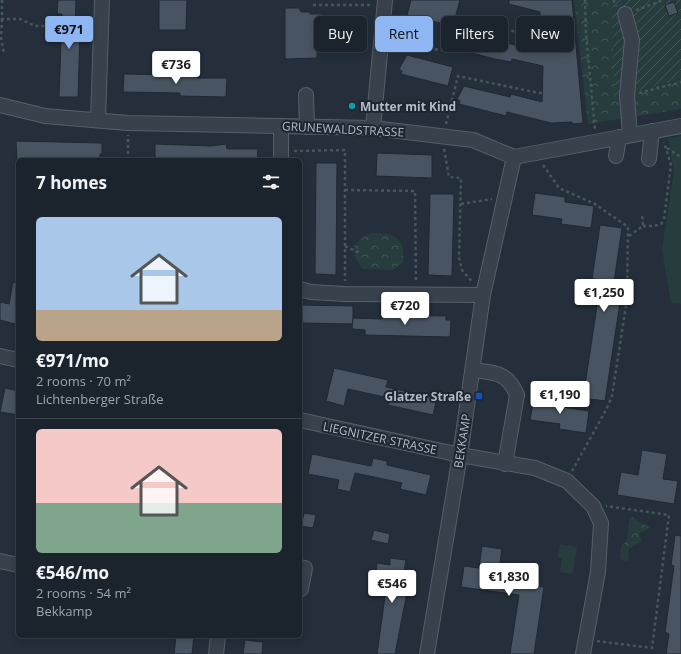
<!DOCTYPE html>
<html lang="en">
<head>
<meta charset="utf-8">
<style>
  body { margin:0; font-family:"Open Sans",sans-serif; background:#242b34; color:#f1f3f6; height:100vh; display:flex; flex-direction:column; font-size:15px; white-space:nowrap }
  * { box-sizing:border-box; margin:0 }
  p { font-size:13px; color:#a0a4a9 }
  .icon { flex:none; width:22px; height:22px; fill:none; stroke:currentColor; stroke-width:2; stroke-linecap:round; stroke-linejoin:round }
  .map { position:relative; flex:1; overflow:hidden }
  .side { position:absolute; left:16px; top:158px; width:286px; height:480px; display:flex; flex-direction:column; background:#1b232c; border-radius:6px; box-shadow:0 2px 10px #0003,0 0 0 1px #394048 }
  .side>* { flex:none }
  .banner { position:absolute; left:314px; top:16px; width:307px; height:36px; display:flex; gap:8px }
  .price { position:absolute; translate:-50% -34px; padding:0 9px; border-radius:4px; background:#fff; color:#222; font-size:13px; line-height:26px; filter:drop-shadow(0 1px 2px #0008) }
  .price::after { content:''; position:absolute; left:50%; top:24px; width:12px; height:9px; margin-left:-6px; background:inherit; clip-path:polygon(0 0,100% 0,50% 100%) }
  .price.current { background:#8eb6f2; color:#111 }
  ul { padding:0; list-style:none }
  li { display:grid; align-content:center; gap:8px; height:212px; padding:0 20px }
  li+li { border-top:1px solid #394048 }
  li span { display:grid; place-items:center; height:124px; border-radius:6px; color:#555 }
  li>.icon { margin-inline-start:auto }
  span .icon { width:72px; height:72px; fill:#fffc; stroke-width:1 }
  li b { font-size:17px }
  h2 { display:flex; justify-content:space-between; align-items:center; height:48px; padding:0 20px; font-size:17px }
  .tag { padding:0 14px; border-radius:6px; background:#1b232c; box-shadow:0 2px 10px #0003,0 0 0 1px #394048; font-size:14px; line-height:36px }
  .tag.current { background:#8eb6f2; color:#111 }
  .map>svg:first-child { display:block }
</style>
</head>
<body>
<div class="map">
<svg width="681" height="654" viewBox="0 0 681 654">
  <defs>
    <pattern id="park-crowns" width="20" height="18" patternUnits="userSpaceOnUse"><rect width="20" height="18" fill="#273c3d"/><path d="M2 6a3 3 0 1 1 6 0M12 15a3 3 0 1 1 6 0" fill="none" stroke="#445658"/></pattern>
    <pattern id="garden-furrows" width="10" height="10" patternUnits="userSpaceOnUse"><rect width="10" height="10" fill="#273c3d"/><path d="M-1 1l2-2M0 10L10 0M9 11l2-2" fill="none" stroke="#445658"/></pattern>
  </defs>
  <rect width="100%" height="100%" fill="#242f3b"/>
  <g fill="#273c3d">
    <path d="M681,136v168l-10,-1 -9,-54 12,-78 -6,-33z"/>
    <path d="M560,544l17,3 -4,27 -13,-2 2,-14h-4z"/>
  </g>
  <g fill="url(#park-crowns)">
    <path d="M574,0h37l5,97 65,-18v30l-93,15z"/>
    <path d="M371,233c12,0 29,0 32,16 0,4 0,9 0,13l-10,8 -31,-1c-13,-19 -12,-25 9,-36z"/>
    <path d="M630,516l20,12 -11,6 3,7 -13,8 -1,12 -8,-2 1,-12 6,-7z"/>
  </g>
  <path fill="url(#garden-furrows)" d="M611,0h70v79l-66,18z"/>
  <g fill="#485462" stroke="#1f2833">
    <path d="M58,0h18l-1,33h5l-2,64h-19l3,-83h-5z"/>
    <path d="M159,0h28l-1,30h-27z"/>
    <path d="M411,0h49l-7,26 -46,-11z"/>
    <path d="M509,0h63l11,123 -11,1v-2l-21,1 -44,-11 -1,4 -47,-12 1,-3 -3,-2 7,-13 46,11 1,-3 31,8 1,-36 -31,-7 -1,3 -16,-3 -31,-8 1,-3 -2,-2 5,-13 47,12 1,-4 24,6v-35l-31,-8z"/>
    <path d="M674,2l4,11 -9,3 -4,-11z"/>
    <path d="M285,8h14l2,4h9v2h13v19h-3v8h-3v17l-32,1z"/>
    <path d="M407,55l46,12 -5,19 -47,-12 1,-3 -3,-2z"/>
    <path d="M195,73l2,5h30l-1,19 -46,-1v-3l-57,-1 1,-18 59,1z"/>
    <path d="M16,141l86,2v11h-2v6h-83z"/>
    <path d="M155,144l56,2 15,-2 1,5h31l-1,11h-102z"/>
    <path d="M377,153l55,2v23l-56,-2z"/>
    <path d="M316,163h21l-1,112 -21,-1z"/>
    <path d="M535,193l30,4v5l29,4 -3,22 -30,-4 1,-5 -30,-4z"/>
    <path d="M430,194h24l-2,82 -24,-1z"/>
    <path d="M600,225l22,3 -8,54 9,1 -18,118 -22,-3 18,-118 -9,-1z"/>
    <path d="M13,282l5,1v29l-3,12 -15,-4v-18l9,2z"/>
    <path d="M300,305l53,1v18l-53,-1z"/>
    <path d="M382,315l64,1v4h5l-1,17 -85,-2v-5l-13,-1 1,-11 29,1z"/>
    <path d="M334,368l54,12 -2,7 51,11 -4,17 -45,-10 1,-7 -41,-9 -4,17 -18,-5z"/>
    <path d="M5,388l13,3v24l-18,-3z"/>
    <path d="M534,398l28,4v5l27,4 -3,22 -27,-4 1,-5 -30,-4z"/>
    <path d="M642,450l25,4 -4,25 15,2 -4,23 -57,-9 4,-23 17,3z"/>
    <path d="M312,454l59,12 2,-8 14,3v4l44,10 -5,20 -26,-6 2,-6 -47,-10 -5,19 -13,-3 2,-9 -31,-6z"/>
    <path d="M304,513l12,2 -3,13 -12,-2z"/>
    <path d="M374,530l16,4 -2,10 -17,-4z"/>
    <path d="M675,535l6,1v118h-15l3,-20 -4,-2 9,-66 -3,-1z"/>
    <path d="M482,546l20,3 -3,21 19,3 -2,10 28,4 -10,67h-24l9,-59 -58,-8 3,-21 15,2z"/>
    <path d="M390,558l16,2 -3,18 6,1 -3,19 -11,56h-18l10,-72 -12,-2 2,-17 13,2z"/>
    <path d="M176,636h18l-2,18h-18z"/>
    <path d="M245,640l18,2 -1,12h-19z"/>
  </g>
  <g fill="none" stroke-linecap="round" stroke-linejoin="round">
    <g stroke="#565f6a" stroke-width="16">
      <g id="minor">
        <path d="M625,14l7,26 -5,56 3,39"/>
        <path d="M306,95l1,32"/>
        <path d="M0,105l45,11 83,7 245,5 100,12 41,17 167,-31"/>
        <path d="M98,120l4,-120"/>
        <path d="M373,128l12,-128"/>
        <path d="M616,156l3,-19"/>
        <path d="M649,159l3,-28"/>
        <path d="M281,160v-34"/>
        <path d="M300,289l11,3 34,2 138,1"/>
        <path d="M0,356l18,4"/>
        <path d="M473,370c23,3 34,2 44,25l-12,69"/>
        <path d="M300,420l160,35 75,13 32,13 26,25 8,17 -3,49 -15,82"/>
        <path d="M0,561l18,4"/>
        <path d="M300,567l5,1 -4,21"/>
        <path d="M216,654l2,-18"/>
        <path d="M427,654l33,-199 23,-160 31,-138"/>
      </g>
    </g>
    <g stroke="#44575a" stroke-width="2.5" stroke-dasharray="3 3" stroke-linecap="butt">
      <path d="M2,0v19h18l15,7h26l12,3 16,1"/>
      <path d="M585,0l1,34 9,95"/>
      <path d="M614,0v2l3,4"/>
      <path d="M313,5h59"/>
      <path d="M636,10l28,-10"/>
      <path d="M2,19l-1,19 3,16"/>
      <path d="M393,46l51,4 22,-27 71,12 3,8 4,2 17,-1"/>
      <path d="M639,93l42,-11"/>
      <path d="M446,124l12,-48 81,17h26"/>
      <path d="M667,148l14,9"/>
      <path d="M444,149l5,28 12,1 -2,80 3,12 11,13"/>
      <path d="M294,151l51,-1v131"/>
      <path d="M128,160v-25"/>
      <path d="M543,165l16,23 36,16 33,23 -1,72 -15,97 -6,14 -34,61"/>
      <path d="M345,190l70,1 1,91"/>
      <path d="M461,204l31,-5"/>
      <path d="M643,226h11l7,-2 3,-5 7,-54 -7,-23"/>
      <path d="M629,236l14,-10 -1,-12"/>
      <path d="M345,246l15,7"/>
      <path d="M597,641l55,7 17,-133 -63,-9"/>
    </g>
    <use href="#minor" stroke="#38414c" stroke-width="14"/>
  </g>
  <circle fill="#0f9aa8" stroke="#1d2631" stroke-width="1.5" cx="352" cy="106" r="4"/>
  <rect fill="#1a4fb4" stroke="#1d2631" stroke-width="1.5" x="475" y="392" width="8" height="8" rx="2"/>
  <g text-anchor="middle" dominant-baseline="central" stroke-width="4" stroke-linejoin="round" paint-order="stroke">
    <g font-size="12" font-weight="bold" fill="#b4bcc7" stroke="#1d2631" text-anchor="start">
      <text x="360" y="106">Mutter mit Kind</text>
      <text x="471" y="396" text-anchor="end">Glatzer Straße</text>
    </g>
    <g font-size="12" fill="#b4bcc7" stroke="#1d2631">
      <text transform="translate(343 129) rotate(3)">GRUNEWALDSTRASSE</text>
      <text transform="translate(380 438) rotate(12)">LIEGNITZER STRASSE</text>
      <text transform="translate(462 441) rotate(-81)">BEKKAMP</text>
    </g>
  </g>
</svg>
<b class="price current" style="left:69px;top:50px">€971</b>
<b class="price" style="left:176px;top:85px">€736</b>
<b class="price" style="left:604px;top:313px">€1,250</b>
<b class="price" style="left:405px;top:326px">€720</b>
<b class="price" style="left:560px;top:415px">€1,190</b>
<b class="price" style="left:509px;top:597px">€1,830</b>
<b class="price" style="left:392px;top:604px">€546</b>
<div class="banner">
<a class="tag">Buy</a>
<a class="tag current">Rent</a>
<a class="tag">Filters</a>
<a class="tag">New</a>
</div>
<section class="side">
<h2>7 homes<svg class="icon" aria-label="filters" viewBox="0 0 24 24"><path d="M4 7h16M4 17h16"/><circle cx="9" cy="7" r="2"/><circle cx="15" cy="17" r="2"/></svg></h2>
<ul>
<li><span style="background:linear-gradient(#a9c7e8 75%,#b9a48a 0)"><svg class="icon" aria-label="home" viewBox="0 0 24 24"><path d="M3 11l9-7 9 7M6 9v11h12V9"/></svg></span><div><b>€971/mo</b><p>2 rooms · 70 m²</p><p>Lichtenberger Straße</p></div></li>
<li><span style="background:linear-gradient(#f6c9c9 60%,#7fa58c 0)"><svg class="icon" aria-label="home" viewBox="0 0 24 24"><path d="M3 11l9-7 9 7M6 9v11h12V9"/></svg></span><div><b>€546/mo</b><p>2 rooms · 54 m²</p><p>Bekkamp</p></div></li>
</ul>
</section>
</div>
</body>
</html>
